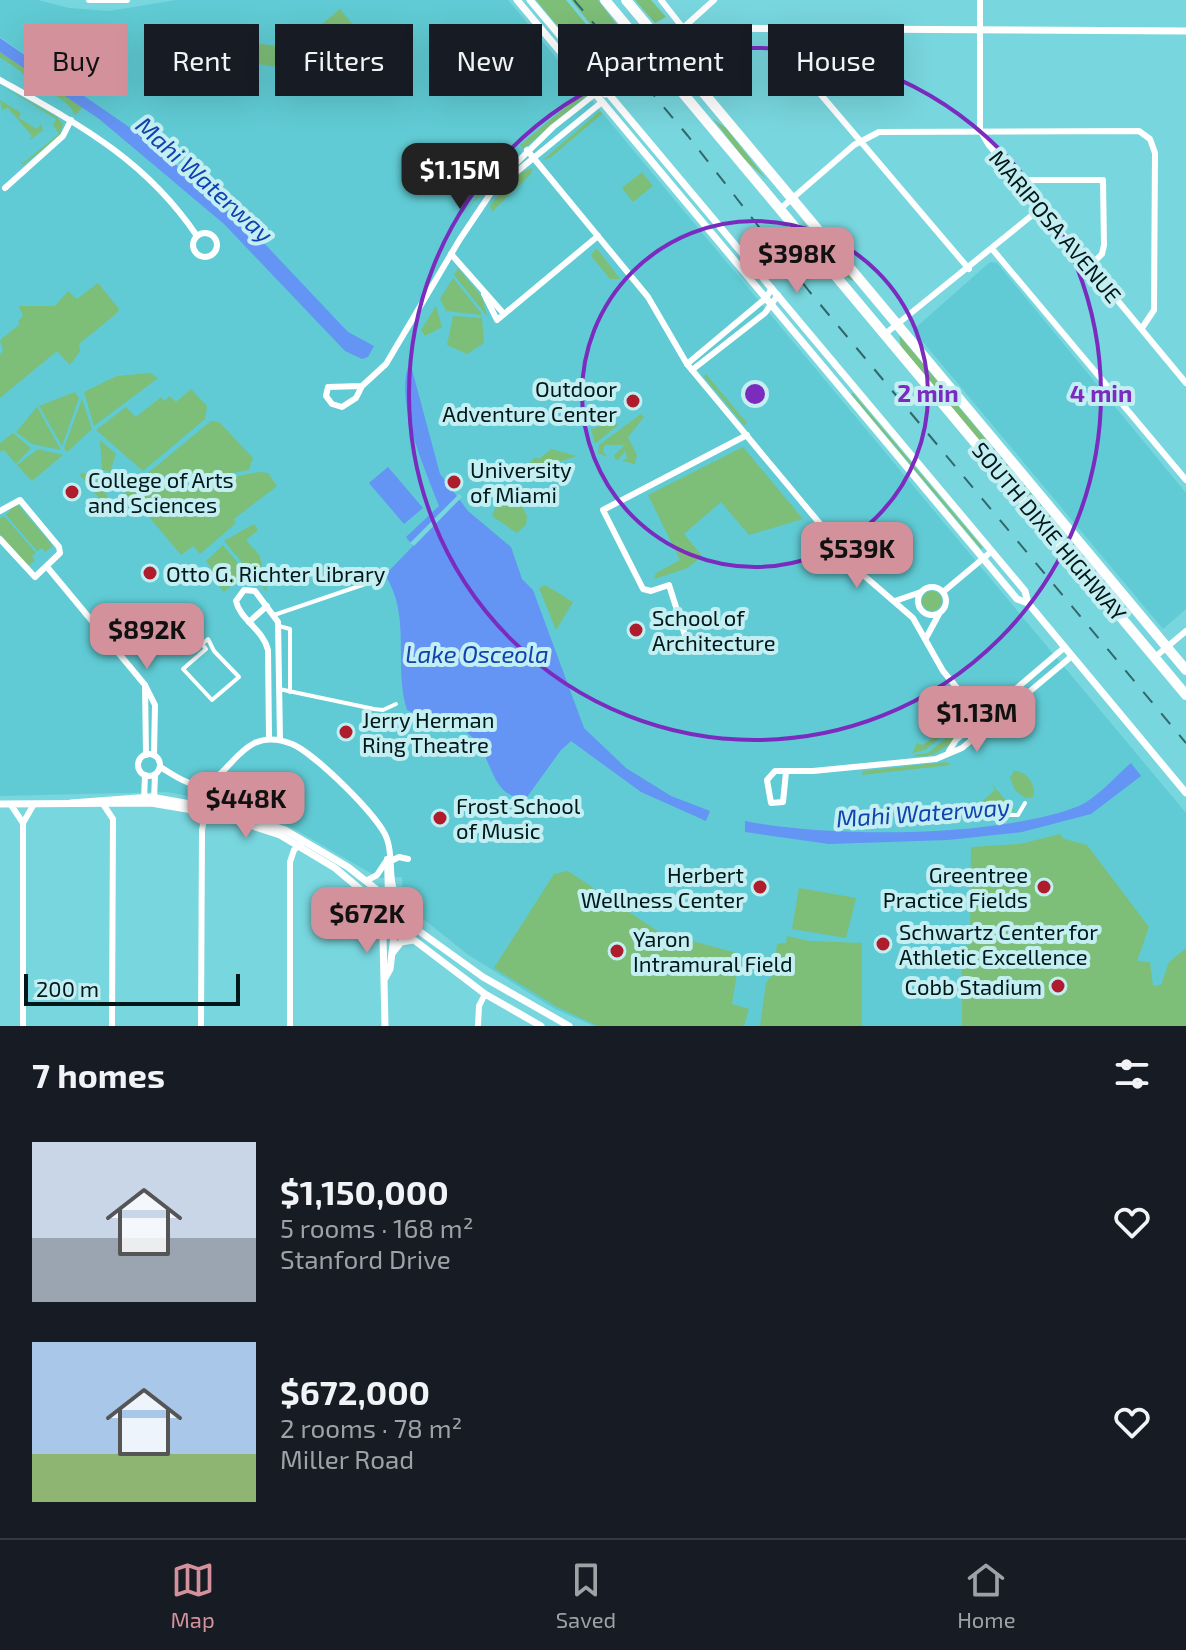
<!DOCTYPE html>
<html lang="en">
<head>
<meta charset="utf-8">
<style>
  body { margin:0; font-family:"Exo 2",sans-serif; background:#242831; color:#f1f3f6; height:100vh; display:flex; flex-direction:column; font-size:30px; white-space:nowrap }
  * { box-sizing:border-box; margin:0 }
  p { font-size:26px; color:#9ea1a6 }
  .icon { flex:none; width:44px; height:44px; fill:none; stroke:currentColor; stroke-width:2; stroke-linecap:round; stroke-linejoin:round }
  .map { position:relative; height:1026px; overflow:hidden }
  .panel { display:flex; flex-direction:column; background:#171b24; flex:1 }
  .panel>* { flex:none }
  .top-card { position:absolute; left:24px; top:24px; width:1138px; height:72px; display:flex; gap:16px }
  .scale { position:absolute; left:24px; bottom:20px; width:216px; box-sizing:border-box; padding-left:8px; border:4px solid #00181a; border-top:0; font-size:22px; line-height:28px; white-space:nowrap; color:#00181a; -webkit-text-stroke:6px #c3eef2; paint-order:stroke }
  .price { position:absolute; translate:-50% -68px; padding:0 18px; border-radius:16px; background:#d3929b; color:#111; font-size:26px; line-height:52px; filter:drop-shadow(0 2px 4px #0008) }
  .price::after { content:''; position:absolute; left:50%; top:48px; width:24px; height:18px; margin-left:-12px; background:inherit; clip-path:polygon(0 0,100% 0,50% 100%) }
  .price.selected { background:#222; color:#fff }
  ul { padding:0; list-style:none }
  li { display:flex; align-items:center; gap:24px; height:200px; padding:0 32px }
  li span { display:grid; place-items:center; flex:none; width:224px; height:160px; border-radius:0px; color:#555 }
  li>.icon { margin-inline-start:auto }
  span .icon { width:96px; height:96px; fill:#fffc; stroke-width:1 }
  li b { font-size:34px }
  h2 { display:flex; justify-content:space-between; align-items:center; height:96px; padding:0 32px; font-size:34px }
  .chip { padding:0 28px; border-radius:0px; background:#171b24; box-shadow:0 8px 32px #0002; font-size:28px; line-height:72px }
  .chip.selected { background:#d3929b; color:#111 }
  .tabs { display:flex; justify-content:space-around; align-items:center; height:112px; border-top:2px solid #363941; background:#171b24; font-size:22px; color:#9ea1a6 }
  .tabs a { display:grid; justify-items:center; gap:4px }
  .tabs .selected { color:#d3929b }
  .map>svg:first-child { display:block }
</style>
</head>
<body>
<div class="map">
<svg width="1186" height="1026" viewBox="0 0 1186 1026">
  <rect width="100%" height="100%" fill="#78d6de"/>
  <g fill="#60cbd4">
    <path d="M0,0h38l31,8 40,3 67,-11h332l678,813v213h-592l-39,-17 -88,-55 -51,-41 -6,-17 -7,-5 -1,-14 -23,1 -104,-60 -56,-16 -52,-10 -167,4v-744l99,67 75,63 16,-12 -190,-133z"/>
    <path d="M990,262l7,1 189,230v116l-23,20 -250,-299z"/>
  </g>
  <g fill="#7dbe78">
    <path d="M536,0h30l38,46 4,12 -5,9 -11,1z"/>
    <path d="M571,0h27l36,47 -22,4z"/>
    <path d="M635,0h16l15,17 -11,6z"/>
    <path d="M340,9l22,27 -30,25 -22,-27z"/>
    <circle cx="52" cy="33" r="9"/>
    <path d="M256,43l31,5 -4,20 -30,-5z"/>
    <path d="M0,52l83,55 -8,8c-10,-21 -30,-20 -45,-35 -9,-9 -18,-15 -30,-23z"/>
    <path d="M0,85l57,32 6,7 -4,13 -36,28 -4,-5 4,3 36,-29 -6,-9 3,-6z"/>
    <path d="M583,93l3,3 -63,53 -3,-4z"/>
    <path d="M0,100l21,13 -2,5 18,11 4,-5 2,6 -14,11 3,-5 -24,-28 -6,2z"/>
    <path d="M600,111l2,3 -52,44 -7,2z"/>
    <path d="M713,119l13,9 41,52 -23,-21z"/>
    <path d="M499,166l5,4 -34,36z"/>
    <path d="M533,168l-2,6 -39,38 -2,-6c11,-14 25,-34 43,-38z"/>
    <path d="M642,172l11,14 -20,16 -11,-14z"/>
    <path d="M799,218l54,62 -1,1 -16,-12z"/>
    <path d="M595,249l3,1 22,29h-10l-19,-23z"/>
    <path d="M458,268l24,29 5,19 -33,-41z"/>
    <path d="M453,278l28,35v2l-35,-4 -6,-12z"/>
    <path d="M98,283l21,26 -3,5 -37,30 1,7 -10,14 -13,-14 -57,47v-43l3,-5 -3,-10 20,-16 -2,-3 5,-5 -4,-10h36l13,-15 9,8z"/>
    <path d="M436,306l6,21 -17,9 -4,-6z"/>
    <path d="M453,316l29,2 2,25 -17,11 -20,-9z"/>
    <path d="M899,335l225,270 -16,-11 -207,-246z"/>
    <path d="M150,373l8,5 -64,48 -10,-34 33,-16z"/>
    <path d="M706,374l41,49 -3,2 -40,-48z"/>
    <path d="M191,389l16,17 -2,13 -62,52 -47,-41 30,-23 10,10 25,-20 3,4 6,-5 6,6z"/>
    <path d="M75,392l4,6 -17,48 -23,-40z"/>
    <path d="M853,393l130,155 -2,1 -130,-155z"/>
    <path d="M82,399l10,30 -25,23 -3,-4z"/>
    <path d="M37,407l24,43 -29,-6 -16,-12z"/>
    <path d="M641,414l3,3 -16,20 9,18 -2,9 -13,-3 5,-3 -2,-7 -7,9 -3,-1 -1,-4 11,-10h-20l-2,6 4,6 -9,-4 1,-8z"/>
    <path d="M211,421l8,1 34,36 -4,12 -60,11 -41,-8z"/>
    <path d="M615,421l3,4 -23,19 -4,-15z"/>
    <path d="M13,433l18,15 -15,16 -12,-14 -4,2v-9z"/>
    <path d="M100,440l16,14 -6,18 -8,-2z"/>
    <path d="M743,447l60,72 -54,16 -28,-33 -37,32 18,22 -14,12 -34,11 2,-6 24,-13 -32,-65z"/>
    <path d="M38,449l25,6 -31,26 -15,-16z"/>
    <path d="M551,449l26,7 -62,21 21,-20 3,2z"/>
    <path d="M259,472l9,1 9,13 -43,33 2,4 -36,31 -7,-8 -12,9 -50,-60 -3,2 -4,-6 19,-14 48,8z"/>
    <path d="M84,473l17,10 8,17 -5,4 -25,-30z"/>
    <path d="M110,474l29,2 -18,14 -18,-9 -1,-6z"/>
    <path d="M507,500l15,6 5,10 -1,9 -9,8 -25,-17 5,-12z"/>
    <path d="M15,505l4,1 34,40 -8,6 -3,-4 -5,3 -31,-36z"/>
    <path d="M4,516l32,37 -4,3 3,4 -7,6 -28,-32v-16z"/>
    <path d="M254,524l4,6 -12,10 14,16 7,36 -43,-51z"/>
    <path d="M223,545l23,28 -22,19 -16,-19 4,-4 -6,-8z"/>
    <path d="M545,585l28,17 -17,28 -17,-42z"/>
    <circle cx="932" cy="601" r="10"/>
    <path d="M960,707l7,9 -42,34 -13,3 5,-10 6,2 9,-7 -2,-7 5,5 22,-18 -3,-6z"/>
    <path d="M969,719l4,4c-16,14 -38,40 -60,32l15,-2z"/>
    <path d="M946,762l5,3 -89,10 1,-4z"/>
    <path d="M1014,771c13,0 23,15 19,26l-8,1 -10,-8 -5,-12z"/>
    <path d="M989,781l26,30 -40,-3 20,-18z"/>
    <path d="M1060,834l4,5 23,6 62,82 -12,34 13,1 3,24 8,-1 8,-23 17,-14v78h-224v-80l8,-1 1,-98 49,-3z"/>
    <path d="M568,871l91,61 81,22 -8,50 17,5 -5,17h-146l-41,-19 -63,-39 60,-94z"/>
    <path d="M799,888l57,10 -10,40 -54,-9z"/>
    <circle cx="390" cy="913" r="10"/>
    <path d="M787,936l22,5 53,2v83h-102l6,-43 8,-11 3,-28 9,-1z"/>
  </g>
  <g fill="#6494f4">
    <path d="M0,38l148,102 113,100 87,92 26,14 -6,11 -6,2 -17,-8 -121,-127 -125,-105 -99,-67z"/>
    <path d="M410,362l30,112 28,37 43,36 11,32 11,11 51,138 42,40 45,28 39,15 -4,10 -65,-29 -70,-51 -10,9 -34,47c-34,4 -34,-35 -51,-56 -18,-22 -46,-18 -69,-31 -14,-44 5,-94 -22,-135l28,-29 -7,-9 33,-31c-14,-37 -46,-107 -29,-144z"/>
    <path d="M388,467l35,41 -19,16 -35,-41z"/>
    <path d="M1131,763l10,13 -50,38 -69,18 -74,8 -119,4 -84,-12v-11c86,17 252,17 334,-15 18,-8 37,-30 52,-43z"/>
  </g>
  <path fill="#78d6de" d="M459,494l3,3 -48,49 -4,-3z"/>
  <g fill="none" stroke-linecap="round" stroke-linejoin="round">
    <g stroke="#fff" stroke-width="4">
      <path d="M274,615l100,-34"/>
      <path d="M279,626l11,3v63"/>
      <path d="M208,639l6,12 25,26 -27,23 -29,-31 23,-20 -4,-5z"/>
      <path d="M279,689l95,20 9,1 13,-6"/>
      <path d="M961,811l7,4h50l7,-12"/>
    </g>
    <g stroke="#fff" stroke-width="6">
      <path d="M89,0h38"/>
      <path d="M661,0l22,28 31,-28"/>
      <path d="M980,0v130l8,14 198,239"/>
      <path d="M781,30v14l13,19 175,206"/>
      <path d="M0,80c78,44 145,79 197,156"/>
      <path d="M527,150l121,147 39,67 174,209 52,45 30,53 45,54"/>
      <path d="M1018,180h85l1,65 -2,9 -13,13"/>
      <path d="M5,188l58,-52 8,-16"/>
      <path d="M497,188l105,-86"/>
      <path d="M780,209l74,-64 25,-13 260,-1 11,8 5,14 -1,157 -12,18"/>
      <circle cx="205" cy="245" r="12"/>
      <path d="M993,250l193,230"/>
      <path d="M451,254l53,60"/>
      <path d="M484,294l13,26 101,-84"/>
      <path d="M885,334l156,-126"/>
      <path d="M687,364l79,-66 6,-10"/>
      <path d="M692,370l73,-57 13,-18"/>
      <path d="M362,386l-34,1 -2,9 6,8 10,3 14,-9 6,-12 24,-22 74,-125 41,-61 52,-51 42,-33 11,-3"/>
      <path d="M0,511l20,-11 39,47 1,6 -25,24 -35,-38"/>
      <path d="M48,568l97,117"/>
      <circle cx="932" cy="601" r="14"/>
      <path d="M943,592l49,-41"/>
      <path d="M895,601l26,-9"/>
      <path d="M249,622l18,-16"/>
      <path d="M926,638l13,-24"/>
      <path d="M690,651l-21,-66 -18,6 -8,-2 -40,-79 144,-75"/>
      <path d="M1155,657l31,-26"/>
      <path d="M269,737l-1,-87c-5,-21 -28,-30 -32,-49l8,-11 11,1 23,31 2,118"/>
      <path d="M949,751l7,-11 109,-93"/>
      <circle cx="149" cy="765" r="11"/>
      <path d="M146,755l-1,-70 10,20 -1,50"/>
      <path d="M160,767c11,6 20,14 33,17 37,7 43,-63 99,-40 22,9 88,73 95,95 7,19 0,42 11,60"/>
      <path d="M786,772l-3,30 -12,1 -4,-23 8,-9h38l123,-12 26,-11 110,-92"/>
      <path d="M144,800l1,-25"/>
      <path d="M154,800l1,-25"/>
      <path d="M103,804l10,15 -1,207"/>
      <path d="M11,805l12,18"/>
      <path d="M387,859l1,38"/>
      <path d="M391,861l8,-4 9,2"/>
      <path d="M366,881l11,-6 10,-15"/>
      <path d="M23,1026v-203l11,-19"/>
      <path d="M201,1026l1,-196 4,-21"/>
      <path d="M290,1026v-164l4,-12 7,-6"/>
      <path d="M478,1026l1,-20 6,-12"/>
    </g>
    <g stroke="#fff" stroke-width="7">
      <path d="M517,0l500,599 11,4"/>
      <path d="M530,0l495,591 3,12 158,190"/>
      <path d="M605,94l78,-66 503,3"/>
      <path d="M71,803l80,-6 78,14 56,19 63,37 38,30"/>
      <path d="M0,804l151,-1 65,11 64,21 55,33 38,32 10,37 2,89"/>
      <path d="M376,908l10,-11 12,2 21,32 64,46 86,49"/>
      <path d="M379,924l16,4 12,-13"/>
      <path d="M397,927l88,67 56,32"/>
      <path d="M393,952l8,-10 12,-2"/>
      <path d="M385,978l5,-9 5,-41"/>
    </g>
    <g stroke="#fff" stroke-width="10">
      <path d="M605,0l581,695"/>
      <path d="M626,0l560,670"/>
    </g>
    <path stroke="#32676b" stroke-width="2" stroke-dasharray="14 14" stroke-linecap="butt" d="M574,0l114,136 121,155 377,452"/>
  </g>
  <g fill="none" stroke="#7b2cbf" stroke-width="4">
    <circle cx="755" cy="394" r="173"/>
    <circle cx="755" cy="394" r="346"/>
  </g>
  <g fill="#af1c2b" stroke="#c3eef2" stroke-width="3">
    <circle cx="633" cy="401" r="8"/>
    <circle cx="454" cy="482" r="8"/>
    <circle cx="72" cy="492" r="8"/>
    <circle cx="150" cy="573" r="8"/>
    <circle cx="636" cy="630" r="8"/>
    <circle cx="346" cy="732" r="8"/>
    <circle cx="440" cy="818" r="8"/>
    <circle cx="760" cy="887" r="8"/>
    <circle cx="1044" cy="887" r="8"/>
    <circle cx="883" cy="944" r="8"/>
    <circle cx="617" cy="951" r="8"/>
    <circle cx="1058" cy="986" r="8"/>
  </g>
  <g text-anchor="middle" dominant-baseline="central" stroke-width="8" stroke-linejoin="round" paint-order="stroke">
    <g font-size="22" fill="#00181a" stroke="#c3eef2">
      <text transform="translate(1056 226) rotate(50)">MARIPOSA AVENUE</text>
      <text transform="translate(1050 531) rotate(50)">SOUTH DIXIE HIGHWAY</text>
    </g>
    <g font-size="22" fill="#00181a" stroke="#c3eef2" text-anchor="start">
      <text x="617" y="388" text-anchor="end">Outdoor<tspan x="617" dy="25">Adventure Center</tspan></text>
      <text x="470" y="469">University<tspan x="470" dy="25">of Miami</tspan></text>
      <text x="88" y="479">College of Arts<tspan x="88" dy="25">and Sciences</tspan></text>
      <text x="166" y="573">Otto G. Richter Library</text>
      <text x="652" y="617">School of<tspan x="652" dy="25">Architecture</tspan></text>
      <text x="362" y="719">Jerry Herman<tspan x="362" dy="25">Ring Theatre</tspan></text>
      <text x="456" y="805">Frost School<tspan x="456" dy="25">of Music</tspan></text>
      <text x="744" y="874" text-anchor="end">Herbert<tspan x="744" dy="25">Wellness Center</tspan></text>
      <text x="1028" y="874" text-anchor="end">Greentree<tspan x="1028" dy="25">Practice Fields</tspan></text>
      <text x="899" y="931">Schwartz Center for<tspan x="899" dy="25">Athletic Excellence</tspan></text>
      <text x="633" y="938">Yaron<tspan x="633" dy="25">Intramural Field</tspan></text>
      <text x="1042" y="986" text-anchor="end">Cobb Stadium</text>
    </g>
    <g font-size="24" font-style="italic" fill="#1043b0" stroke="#c3eef2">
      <text transform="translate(205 179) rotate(42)">Mahi Waterway</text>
      <text x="477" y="653">Lake Osceola</text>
      <text transform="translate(923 812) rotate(-4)">Mahi Waterway</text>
    </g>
  </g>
  <circle cx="755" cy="394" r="12" fill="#7b2cbf" stroke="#c3eef2" stroke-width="4"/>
  <g font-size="24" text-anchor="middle" font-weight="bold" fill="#7b2cbf" stroke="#c3eef2" stroke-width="8" stroke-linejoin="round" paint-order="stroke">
    <text x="928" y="402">2 min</text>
    <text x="1101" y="402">4 min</text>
  </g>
</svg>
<div class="scale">200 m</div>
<b class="price selected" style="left:460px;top:211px">$1.15M</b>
<b class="price" style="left:797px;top:295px">$398K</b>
<b class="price" style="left:857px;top:590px">$539K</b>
<b class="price" style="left:147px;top:671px">$892K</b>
<b class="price" style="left:977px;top:754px">$1.13M</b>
<b class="price" style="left:246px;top:840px">$448K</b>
<b class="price" style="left:367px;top:955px">$672K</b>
<div class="top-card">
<a class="chip selected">Buy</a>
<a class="chip">Rent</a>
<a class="chip">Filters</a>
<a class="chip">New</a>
<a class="chip">Apartment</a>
<a class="chip">House</a>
</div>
</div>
<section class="panel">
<h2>7 homes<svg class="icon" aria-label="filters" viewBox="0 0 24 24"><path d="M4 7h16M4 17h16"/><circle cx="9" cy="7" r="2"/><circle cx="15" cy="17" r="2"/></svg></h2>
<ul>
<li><span style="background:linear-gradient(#c9d6e8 60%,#9aa5b1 0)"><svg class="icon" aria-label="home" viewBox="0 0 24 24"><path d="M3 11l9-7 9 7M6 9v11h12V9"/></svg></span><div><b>$1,150,000</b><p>5 rooms · 168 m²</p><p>Stanford Drive</p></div><svg class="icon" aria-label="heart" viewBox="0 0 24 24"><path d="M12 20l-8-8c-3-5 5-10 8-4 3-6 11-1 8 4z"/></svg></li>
<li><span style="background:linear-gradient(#a9c7e8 70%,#8fb573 0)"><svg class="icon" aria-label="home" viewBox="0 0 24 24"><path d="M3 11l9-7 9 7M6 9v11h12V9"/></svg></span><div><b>$672,000</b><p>2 rooms · 78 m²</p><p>Miller Road</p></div><svg class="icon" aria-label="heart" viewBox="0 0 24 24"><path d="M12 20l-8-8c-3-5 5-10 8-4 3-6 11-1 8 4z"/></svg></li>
</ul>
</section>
<nav class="tabs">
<a class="selected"><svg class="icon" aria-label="map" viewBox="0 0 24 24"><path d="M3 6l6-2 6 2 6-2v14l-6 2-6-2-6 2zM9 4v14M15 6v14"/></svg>Map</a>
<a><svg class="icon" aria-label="saved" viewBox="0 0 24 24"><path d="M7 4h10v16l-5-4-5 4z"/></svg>Saved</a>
<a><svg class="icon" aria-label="home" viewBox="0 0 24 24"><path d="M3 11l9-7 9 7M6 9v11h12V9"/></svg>Home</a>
</nav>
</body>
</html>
